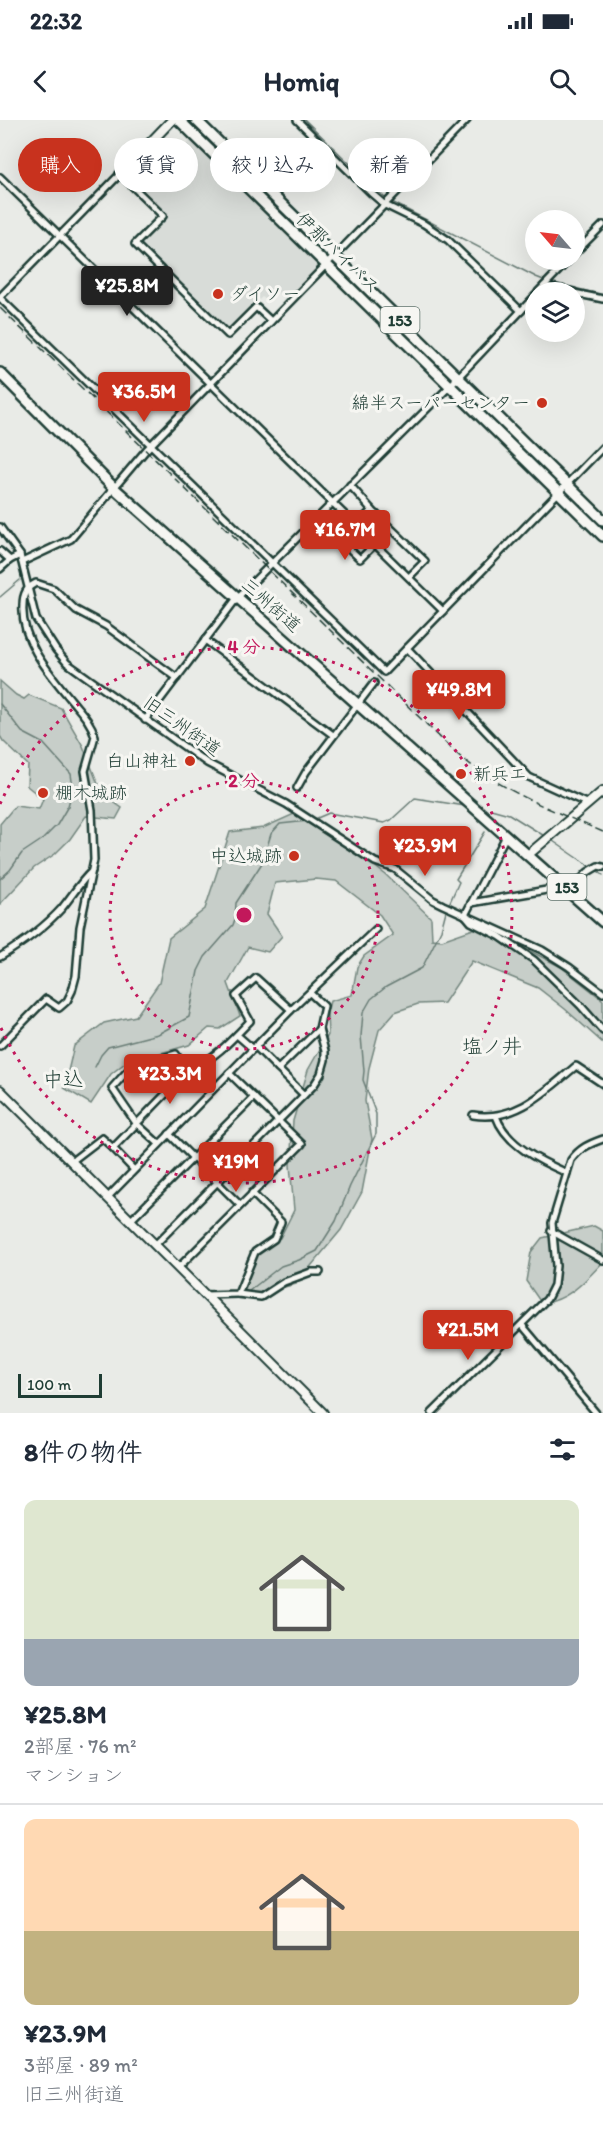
<!DOCTYPE html>
<html lang="ja">
<head>
<meta charset="utf-8">
<style>
  body { margin:0; font-family:Itim,"Klee One",sans-serif; background:#f2f2f3; color:#1f2937; height:100vh; display:flex; flex-direction:column; font-size:22px; white-space:nowrap }
  * { box-sizing:border-box; margin:0 }
  p { font-size:20px; color:#747a83 }
  .icon { flex:none; width:33px; height:33px; fill:none; stroke:currentColor; stroke-width:2; stroke-linecap:round; stroke-linejoin:round }
  .map { position:relative; height:1293px; overflow:hidden }
  .side { display:flex; flex-direction:column; background:#fff; flex:1 }
  .side>* { flex:none }
  .top-card { position:absolute; left:18px; top:18px; width:567px; height:54px; display:flex; gap:12px }
  .needle { width:39px; rotate:298deg }
  .tools { position:absolute; left:525px; top:90px; display:grid; gap:12px }
  .tools a { display:grid; place-items:center; width:60px; height:60px; border-radius:50%; background:#fff; box-shadow:0 6px 24px #0002; font-size:30px }
  .scale { position:absolute; left:18px; bottom:15px; width:84px; box-sizing:border-box; padding-left:6px; border:3px solid #1f3d34; border-top:0; font-size:16px; line-height:21px; white-space:nowrap; color:#1f3d34; -webkit-text-stroke:4px #f6f6f2; paint-order:stroke }
  .price { position:absolute; translate:-50% -51px; padding:0 14px; border-radius:6px; background:#c8321e; color:#fff; font-size:20px; line-height:39px; filter:drop-shadow(0 2px 3px #0008) }
  .price::after { content:''; position:absolute; left:50%; top:36px; width:18px; height:14px; margin-left:-9px; background:inherit; clip-path:polygon(0 0,100% 0,50% 100%) }
  .price.active { background:#222; color:#fff }
  ul { padding:0; list-style:none }
  li { display:grid; align-content:center; gap:12px; height:318px; padding:0 24px }
  li+li { border-top:2px solid #e0e1e3 }
  li span { display:grid; place-items:center; height:186px; border-radius:12px; color:#555 }
  li>.icon { margin-inline-start:auto }
  span .icon { width:108px; height:108px; fill:#fffc; stroke-width:1 }
  li b { font-size:26px }
  h2 { display:flex; justify-content:space-between; align-items:center; height:72px; padding:0 24px; font-size:26px }
  .pill { padding:0 21px; border-radius:27px; background:#fff; box-shadow:0 6px 24px #0002; font-size:21px; line-height:54px }
  .pill.active { background:#c8321e; color:#fff }
  .status { display:flex; justify-content:space-between; align-items:center; height:42px; padding:0 30px; background:#fff; direction:ltr }
  .status svg { height:16px; fill:currentColor }
  header { display:flex; justify-content:space-between; align-items:center; height:78px; padding:0 24px; background:#fff; font-size:27px; font-weight:800 }
  .map>svg:first-child { display:block }
</style>
</head>
<body>
<div class="status"><b>22:32</b><svg viewBox="0 0 49 12"><path d="M0 12V9h3v3zM5 12V6h3v6zM10 12V3h3v9zM15 12V0h3v12zM26 1h20v11H26zM47 4h2v5h-2z"/></svg></div>
<header><svg class="icon" aria-label="back" viewBox="0 0 24 24"><path d="M15 5l-7 7 7 7"/></svg>Homiq<svg class="icon" aria-label="search" viewBox="0 0 24 24"><circle cx="10" cy="10" r="6"/><path d="M15 15l6 6"/></svg></header>
<div class="map">
<svg width="603" height="1293" viewBox="0 0 603 1293">
  <rect width="100%" height="100%" fill="#e9ebe7"/>
  <filter id="ink" filterUnits="userSpaceOnUse"><feTurbulence type="fractalNoise" baseFrequency=".0167" numOctaves="2"/><feDisplacementMap in="SourceGraphic" scale="12" xChannelSelector="R" yChannelSelector="G"/><feConvolveMatrix kernelMatrix="1 2 1 2 8 2 1 2 1" color-interpolation-filters="sRGB"/></filter>
  <g filter="url(#ink)">
    <path fill="#d8dcd8" d="M191,20l129,127 -30,31 -2,-2 -3,3 -9,-9 -10,10 -4,-3 -34,33 -88,-84 1,-5 26,-27 -42,-41 28,-28 17,16z"/>
    <g fill="#c7cec9" stroke="#73867e" stroke-width="1.5">
      <path d="M0,561l16,14 8,4 5,-4 32,13 22,38 19,48 20,14 -6,11 -30,-3 -16,23 -15,15 -21,14 -34,36v-80l15,-18 24,3 4,-10 -16,-13 1,-21 -25,-24 -3,-5z"/>
      <path d="M294,694l71,45 21,16 45,43 1,21 10,1 34,-12 43,17 42,22 42,33v43l-38,-34 -27,-21 -66,-27 -28,42 -26,1 -23,8 -16,18 -10,38 -4,33 7,38 -10,53 -21,38 -45,54 -51,13 2,-37 7,-11 26,-11 14,-28 -4,-45 3,-44 15,-51 20,-35 -1,-22 3,-12 22,-6 5,-28 7,-11 29,-21 -13,-20 -44,-34 -20,-2 -41,4 -8,31 15,22 -14,16 -20,-5 -20,36 12,33 -20,13 -11,-1 -20,17 -64,18 -14,11 -20,30 -27,-16 10,-42 30,-23 32,-7 23,-33 10,-45 36,-29 25,-77 33,-4z"/>
      <path d="M594,1106l9,5v31c-19,20 -33,37 -61,42l-16,-23 5,-29 11,-14z"/>
    </g>
    <g fill="none" stroke-linecap="round" stroke-linejoin="round">
      <g stroke="#687c75" stroke-width="1.5">
        <path d="M305,0l81,79"/>
        <path d="M390,81l146,76 10,4"/>
        <path d="M550,162l53,13"/>
        <path d="M0,477l20,-17"/>
        <path d="M0,584l22,28 21,11 28,31 2,14 -5,18 -11,19 -14,14 -21,14 -12,17 -10,9"/>
        <path d="M491,689l18,5 37,23"/>
        <path d="M315,699l14,-6 55,10 7,-3 24,-22 50,8"/>
        <path d="M550,719l41,28"/>
        <path d="M595,749l8,6"/>
        <path d="M449,784l10,-22 -3,-3 29,-47"/>
        <path d="M95,947l6,-12 7,-8 50,-13 31,-17 9,-46 7,-14 28,-32 2,-6 1,-16 26,-40 9,-29 9,-10 28,-3"/>
        <path d="M249,1171l32,-25 18,-6 18,-9 19,-30 14,-35 26,-52v-20l-13,-34 1,-9 -3,-35 2,-23 8,-14 15,-12 36,-19 19,-38 5,-19"/>
      </g>
      <g stroke="#1f3d34" stroke-width="10">
        <g id="street">
          <path d="M297,0l74,73 14,12 39,19 24,16 73,71"/>
          <path d="M0,57l443,434"/>
          <path d="M574,134l29,-29"/>
          <path d="M544,166l30,6"/>
          <path d="M538,172l31,-32"/>
          <path d="M574,173l29,6"/>
          <path d="M0,177l120,-123 43,42 -28,28 93,91 28,-28 15,14"/>
          <path d="M0,178l384,374 23,-24"/>
          <path d="M350,365l22,25 53,51 -15,15"/>
          <path d="M317,398l43,41 16,-16"/>
          <path d="M357,405l15,-15"/>
          <path d="M0,407l20,28 16,64 20,31 11,13 140,100 79,41 89,58 20,7 38,31 10,5 99,45 27,17 34,26"/>
          <path d="M0,431l10,9"/>
          <path d="M22,442l49,-23 75,-89 321,-330"/>
          <path d="M0,449l10,-9 10,-5"/>
          <path d="M205,520l128,95"/>
          <path d="M145,600l92,-122 208,-207 91,-96"/>
          <path d="M297,668l9,-16 68,-89"/>
          <path d="M588,684l-59,-27 -122,-129 196,-201"/>
          <path d="M570,771l18,-19 10,-6 5,1"/>
          <path d="M471,783l93,-16"/>
          <path d="M465,795l41,-79"/>
          <path d="M466,796l5,6 28,14 35,24 47,46 22,25"/>
          <path d="M0,837c23,-14 44,-29 62,-49 10,-12 18,-26 30,-37"/>
          <path d="M237,915l16,14"/>
          <path d="M0,926l46,-47 13,9 8,-7 5,-10 4,-15 4,-49 14,-67 -2,-50 -7,-39 10,-35c-4,-14 -14,-24 -23,-35 -21,-26 -52,-60 -49,-96 0,-11 3,-17 13,-22l18,6 22,21 30,16 71,52"/>
          <path d="M255,926l49,49"/>
          <path d="M278,949l41,-40"/>
          <path d="M473,995c43,7 73,-24 103,-49l27,18"/>
          <path d="M496,996c10,29 44,45 71,57"/>
          <path d="M169,1014l71,71"/>
          <path d="M159,1024l-23,-21 -24,-35 19,-21 45,-13 11,18c28,-14 42,-29 63,-51l-14,-25 20,-18 35,32"/>
          <path d="M113,1028l21,22"/>
          <path d="M72,1041l30,-23 11,10 74,-76"/>
          <path d="M108,1077l183,-187 85,-81"/>
          <path d="M131,1100l123,-123"/>
          <path d="M551,1111l52,29"/>
          <path d="M156,1124l158,-159 7,-11 4,-14v-9l-6,-22 5,-23 -14,-13"/>
          <path d="M179,1147l123,-123 -73,-71"/>
          <path d="M238,1174l23,3 23,-15 27,-10h9"/>
          <path d="M205,1175l33,-1 17,-42 19,-13 7,-17 -29,-29"/>
          <path d="M522,1205l74,88"/>
          <path d="M432,1293l115,-114 7,-14 2,-19 -4,-43 19,-63c9,-12 18,-16 32,-21"/>
        </g>
      </g>
      <g stroke="#1f3d34" stroke-width="12">
        <g id="secondary">
          <path d="M120,54l52,-54"/>
          <path d="M529,734l74,-63"/>
          <path d="M0,970l323,323"/>
        </g>
      </g>
      <g stroke="#1f3d34" stroke-width="14">
        <g id="highway">
          <path d="M179,0l424,416"/>
          <path d="M196,0l407,400"/>
          <path d="M0,253l114,115 489,434"/>
        </g>
      </g>
      <use href="#street" stroke="#f6f6f2" stroke-width="5"/>
      <use href="#secondary" stroke="#f6f6f2" stroke-width="8"/>
      <use href="#highway" stroke="#f6f6f2" stroke-width="9"/>
      <path stroke="#1f3d34" stroke-width="1.5" stroke-dasharray="9 4.5" stroke-linecap="butt" d="M0,188l457,446c48,39 91,54 146,78"/>
    </g>
  </g>
  <g fill="none" stroke="#c2185b" stroke-width="3" stroke-dasharray="3 6">
    <circle cx="244" cy="795" r="134"/>
    <path d="M0 684A268 268 0 1 1 0 906"/>
  </g>
  <g fill="#c8321e" stroke="#f6f6f2" stroke-width="2">
    <circle cx="218" cy="174" r="6"/>
    <circle cx="542" cy="283" r="6"/>
    <circle cx="190" cy="641" r="6"/>
    <circle cx="461" cy="654" r="6"/>
    <circle cx="43" cy="673" r="6"/>
    <circle cx="294" cy="736" r="6"/>
  </g>
  <g text-anchor="middle" dominant-baseline="central" stroke-width="6" stroke-linejoin="round" paint-order="stroke">
    <g fill="#f6f6f2" stroke="#60746d" stroke-width="1.5">
      <rect x="380.5" y="187" width="39" height="26" rx="4.5"/>
      <rect x="547.5" y="754" width="39" height="26" rx="4.5"/>
    </g>
    <g font-size="16" font-weight="bold" fill="#1f3d34">
      <text x="400" y="200">153</text>
      <text x="567" y="767">153</text>
    </g>
    <g font-size="18" fill="#1f3d34" stroke="#f6f6f2">
      <text transform="translate(338 133) rotate(44)">伊那バイパス</text>
      <text transform="translate(271 485) rotate(41)">三州街道</text>
      <text transform="translate(182 606) rotate(35)">旧三州街道</text>
    </g>
    <g font-size="18" fill="#1f3d34" stroke="#f6f6f2" text-anchor="start">
      <text x="230" y="174">ダイソー</text>
      <text x="530" y="283" text-anchor="end">綿半スーパーセンター</text>
      <text x="178" y="641" text-anchor="end">白山神社</text>
      <text x="473" y="654">新兵エ</text>
      <text x="55" y="673">棚木城跡</text>
      <text x="282" y="736" text-anchor="end">中込城跡</text>
    </g>
    <g font-size="20" fill="#1f3d34" stroke="#f6f6f2">
      <text x="492" y="926">塩ノ井</text>
      <text x="63" y="959">中込</text>
    </g>
  </g>
  <circle cx="244" cy="795" r="9" fill="#c2185b" stroke="#f6f6f2" stroke-width="3"/>
  <g font-size="18" text-anchor="middle" font-weight="bold" fill="#c2185b" stroke="#f6f6f2" stroke-width="6" stroke-linejoin="round" paint-order="stroke">
    <text x="244" y="533">4 分</text>
    <text x="244" y="667">2 分</text>
  </g>
</svg>
<div class="tools">
<a><svg class="needle" viewBox="-14 -14 28 28"><path d="M0-13l5 13h-10z" fill="#e53935"/><path d="M0 13l5-13h-10z" fill="#747a83"/></svg></a>
<a><svg class="icon" aria-label="layers" viewBox="0 0 24 24"><path d="M12 4l9 5-9 5-9-5zM3 14l9 5 9-5"/></svg></a>
</div>
<div class="scale">100 m</div>
<b class="price active" style="left:127px;top:197px">¥25.8M</b>
<b class="price" style="left:144px;top:303px">¥36.5M</b>
<b class="price" style="left:345px;top:441px">¥16.7M</b>
<b class="price" style="left:459px;top:601px">¥49.8M</b>
<b class="price" style="left:425px;top:757px">¥23.9M</b>
<b class="price" style="left:170px;top:985px">¥23.3M</b>
<b class="price" style="left:236px;top:1073px">¥19M</b>
<b class="price" style="left:468px;top:1241px">¥21.5M</b>
<div class="top-card">
<a class="pill active">購入</a>
<a class="pill">賃貸</a>
<a class="pill">絞り込み</a>
<a class="pill">新着</a>
</div>
</div>
<section class="side">
<h2>8件の物件<svg class="icon" aria-label="filters" viewBox="0 0 24 24"><path d="M4 7h16M4 17h16"/><circle cx="9" cy="7" r="2"/><circle cx="15" cy="17" r="2"/></svg></h2>
<ul>
<li><span style="background:linear-gradient(#dfe7d0 75%,#9aa5b1 0)"><svg class="icon" aria-label="home" viewBox="0 0 24 24"><path d="M3 11l9-7 9 7M6 9v11h12V9"/></svg></span><div><b>¥25.8M</b><p>2部屋 · 76 m²</p><p>マンション</p></div></li>
<li><span style="background:linear-gradient(#ffd9b3 60%,#c2b280 0)"><svg class="icon" aria-label="home" viewBox="0 0 24 24"><path d="M3 11l9-7 9 7M6 9v11h12V9"/></svg></span><div><b>¥23.9M</b><p>3部屋 · 89 m²</p><p>旧三州街道</p></div></li>
</ul>
</section>
</body>
</html>
